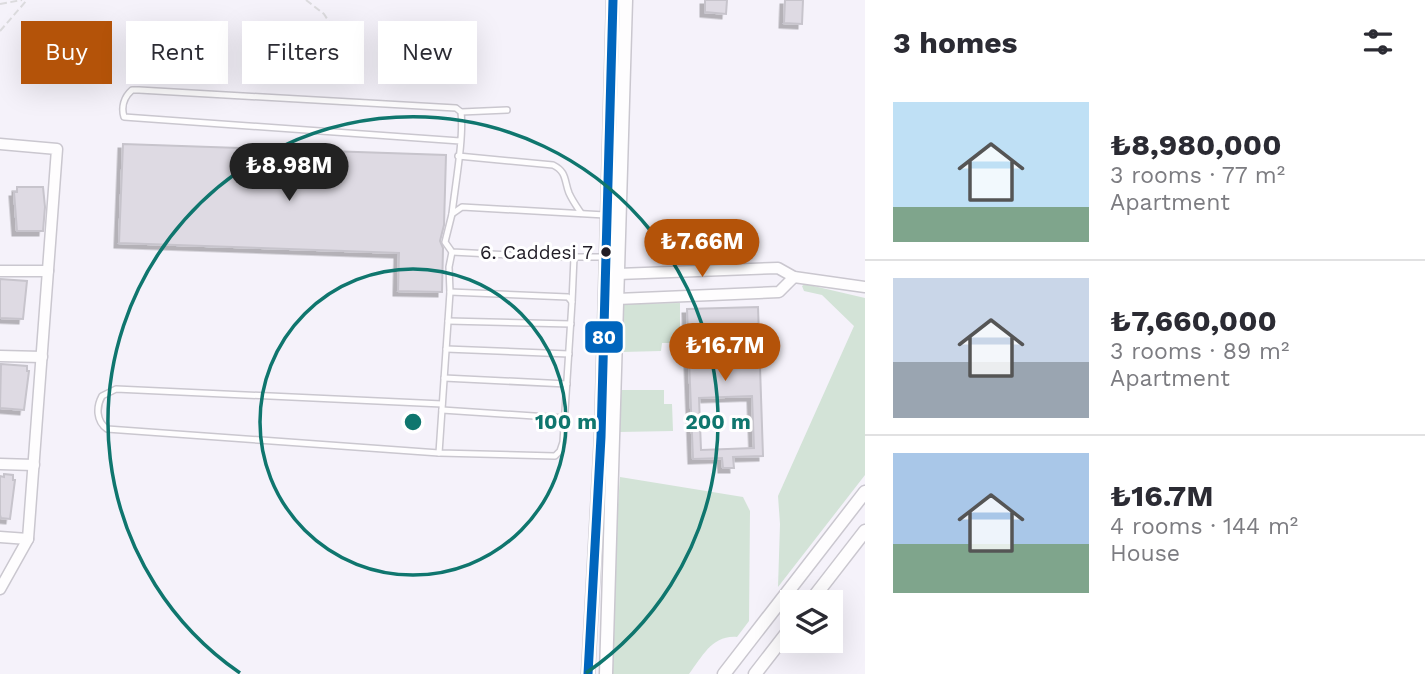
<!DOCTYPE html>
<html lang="en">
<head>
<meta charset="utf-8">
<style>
  body { margin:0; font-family:"Work Sans",sans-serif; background:#f2f2f3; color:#2b2b33; height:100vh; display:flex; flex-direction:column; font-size:26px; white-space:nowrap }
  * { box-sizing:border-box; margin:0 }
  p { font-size:23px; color:#7c7c81 }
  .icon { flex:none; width:38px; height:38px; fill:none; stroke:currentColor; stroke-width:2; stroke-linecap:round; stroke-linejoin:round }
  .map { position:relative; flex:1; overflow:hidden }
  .sheet { display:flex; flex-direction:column; background:#fff; width:560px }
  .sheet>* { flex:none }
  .hud { position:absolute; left:21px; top:21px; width:665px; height:63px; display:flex; gap:14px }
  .buttons { position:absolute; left:780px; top:590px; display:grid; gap:14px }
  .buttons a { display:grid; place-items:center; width:63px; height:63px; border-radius:0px; background:#fff; box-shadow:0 7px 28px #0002; font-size:35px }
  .price { position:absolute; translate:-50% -60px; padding:0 16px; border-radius:24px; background:#b45309; color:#fff; font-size:23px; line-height:46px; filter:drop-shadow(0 2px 4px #0008) }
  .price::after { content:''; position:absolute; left:50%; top:42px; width:21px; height:16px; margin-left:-10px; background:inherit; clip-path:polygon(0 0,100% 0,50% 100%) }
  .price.on { background:#222; color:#fff }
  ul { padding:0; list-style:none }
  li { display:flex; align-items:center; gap:21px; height:175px; padding:0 28px }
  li+li { border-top:2px solid #e1e1e2 }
  li span { display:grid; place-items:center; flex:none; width:196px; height:140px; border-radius:0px; color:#555 }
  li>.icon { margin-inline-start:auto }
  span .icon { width:84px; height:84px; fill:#fffc; stroke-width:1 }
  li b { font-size:30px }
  h2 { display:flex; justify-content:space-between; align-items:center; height:84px; padding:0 28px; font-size:30px }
  .chip { padding:0 24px; border-radius:0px; background:#fff; box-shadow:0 7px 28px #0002; font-size:24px; line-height:63px }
  .chip.on { background:#b45309; color:#fff }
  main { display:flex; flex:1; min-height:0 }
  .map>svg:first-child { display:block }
</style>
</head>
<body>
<main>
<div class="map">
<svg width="865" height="674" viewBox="0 0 865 674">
  <defs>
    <filter id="shadow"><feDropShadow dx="-4.5" dy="4.5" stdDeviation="0" flood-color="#0004"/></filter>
  </defs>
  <rect width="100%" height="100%" fill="#f5f2fa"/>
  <g fill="#d3e3d7">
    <path d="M805,284l60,14v177l-87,112 2,-63 -2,-28 76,-170 -32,-31 -18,-4 -2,-5z"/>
    <path d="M680,303v40h-18l-1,8 -39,1v-48z"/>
    <path d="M618,390h46v14h8l1,27 -54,1z"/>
    <path d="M620,477l123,20 7,14 -1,110 -12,16c-25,-2 -34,19 -48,37h-78l4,-128z"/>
  </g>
  <g fill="#dedae3" stroke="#c7c4cc" stroke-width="2" fill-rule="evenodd" filter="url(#shadow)">
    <path d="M705,0h22l-1,14 -21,-2z"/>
    <path d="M785,0h18l-1,24 -18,-1z"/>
    <path d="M123,144l323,11 -2,70 -4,16 3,7 -1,44 -44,-1 1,-38 -280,-10z"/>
    <path d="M17,187h26l2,20 -2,24h-26l-3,-39h3z"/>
    <path d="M0,279l27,2 -4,38 -23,-1z"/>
    <path d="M758,307l5,149 -30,1 1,11h-11l-1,-10 -29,1 -6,-150zM752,396l2,52 -53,2 -2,-52z"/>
    <path d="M1,364l26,2v5h2l-5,39 -24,-2z"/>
    <path d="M4,474l9,1v5h2l-5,39 -9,-1 -1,-3v-39l4,1z"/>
  </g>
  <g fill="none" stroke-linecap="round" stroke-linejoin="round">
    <g stroke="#cac7cf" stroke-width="8">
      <g id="service">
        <path d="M461,112l46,-2"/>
        <path d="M458,156l95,9c14,7 11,15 16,28 3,7 8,14 12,20"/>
        <path d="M452,214c3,-28 12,-76 9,-102l-5,-4 -317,-18h-7c-8,7 -11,17 -8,27l336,24"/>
        <path d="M605,215l-143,-8 -10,7 -7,28 7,10 97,5h57"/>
        <path d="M572,302l2,-45"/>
        <path d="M448,321l123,3"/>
        <path d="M446,349l123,5"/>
        <path d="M444,378l123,6"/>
        <path d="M442,404l-326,-15 -14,7c-6,11 -6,25 5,33l332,24 116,3 5,-5 3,-9 9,-140 -4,-5 -118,-5"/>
        <path d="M442,410l122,8"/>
        <path d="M439,453l11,-161 -1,-25 3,-15"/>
      </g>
    </g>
    <g stroke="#cac7cf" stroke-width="13">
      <g id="minor">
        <path d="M0,144l57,5 -29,390 -28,50"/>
        <path d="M0,271h48"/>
        <path d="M618,274l160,-6 16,9 71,10"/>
        <path d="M617,299l162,-7 15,-15"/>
        <path d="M0,356l42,1"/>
        <path d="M0,464l34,1"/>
        <path d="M0,537l28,2"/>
      </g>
    </g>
    <g stroke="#cac7cf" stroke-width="15">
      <g id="tertiary">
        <path d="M810,602l55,-71"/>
        <path d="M588,674l13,-237 12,-437"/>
        <path d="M606,674l20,-674"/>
        <path d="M724,674l141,-182"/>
        <path d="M755,674l38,-49"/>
      </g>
    </g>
    <g stroke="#dcdbde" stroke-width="2" stroke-dasharray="7 3.5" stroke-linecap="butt">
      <path d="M306,0l18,14 23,36"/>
      <path d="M0,4l22,-4"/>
      <path d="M0,31l27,-31"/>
    </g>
    <use href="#service" stroke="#fefdfe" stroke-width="5"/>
    <use href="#minor" stroke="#fefdfe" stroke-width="10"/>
    <use href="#tertiary" stroke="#fefdfe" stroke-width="12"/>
    <g stroke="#fff" stroke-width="14">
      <path id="bus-1" d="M588,674l13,-237 12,-437"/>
    </g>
    <use href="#bus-1" stroke="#0065bd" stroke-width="9"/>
  </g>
  <g fill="none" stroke="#0f766e" stroke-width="3.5">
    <circle cx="413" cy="422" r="153"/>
    <path d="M240 673A305 305 0 1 1 586 673"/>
  </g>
  <circle fill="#201c26" stroke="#fff" stroke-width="2.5" cx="606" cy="252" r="6"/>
  <g text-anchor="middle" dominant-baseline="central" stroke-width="6" stroke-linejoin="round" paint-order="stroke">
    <g font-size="19" fill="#201c26" stroke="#fff" text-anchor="end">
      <text x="593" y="252">6. Caddesi 7</text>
    </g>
  </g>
  <circle cx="413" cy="422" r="10" fill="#0f766e" stroke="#fff" stroke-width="3.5"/>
  <g font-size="21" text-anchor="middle" font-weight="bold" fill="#0f766e" stroke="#fff" stroke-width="6" stroke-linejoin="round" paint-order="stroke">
    <text x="566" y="429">100 m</text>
    <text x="718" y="429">200 m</text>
  </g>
  <rect stroke="#fff" stroke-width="2.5" x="584" y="320" width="40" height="34" rx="7" fill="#0065bd"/>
  <g font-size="19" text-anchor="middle" font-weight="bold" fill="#fff">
    <text x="604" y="344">80</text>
  </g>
</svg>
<div class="buttons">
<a><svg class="icon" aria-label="layers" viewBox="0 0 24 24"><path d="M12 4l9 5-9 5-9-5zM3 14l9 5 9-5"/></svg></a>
</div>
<b class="price on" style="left:289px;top:203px">₺8.98M</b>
<b class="price" style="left:702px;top:279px">₺7.66M</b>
<b class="price" style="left:725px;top:383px">₺16.7M</b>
<div class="hud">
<a class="chip on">Buy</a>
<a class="chip">Rent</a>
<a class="chip">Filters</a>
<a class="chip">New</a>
</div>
</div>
<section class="sheet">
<h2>3 homes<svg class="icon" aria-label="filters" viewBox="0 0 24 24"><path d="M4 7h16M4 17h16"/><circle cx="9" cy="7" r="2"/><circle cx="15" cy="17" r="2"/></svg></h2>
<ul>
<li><span style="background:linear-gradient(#bfe0f5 75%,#7fa58c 0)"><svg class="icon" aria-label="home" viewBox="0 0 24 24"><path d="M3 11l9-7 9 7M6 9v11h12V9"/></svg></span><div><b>₺8,980,000</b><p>3 rooms · 77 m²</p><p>Apartment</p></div></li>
<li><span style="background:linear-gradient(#c9d6e8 60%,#9aa5b1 0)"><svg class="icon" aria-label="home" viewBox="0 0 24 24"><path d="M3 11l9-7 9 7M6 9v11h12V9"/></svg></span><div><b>₺7,660,000</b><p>3 rooms · 89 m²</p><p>Apartment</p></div></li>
<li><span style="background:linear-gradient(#a9c7e8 65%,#7fa58c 0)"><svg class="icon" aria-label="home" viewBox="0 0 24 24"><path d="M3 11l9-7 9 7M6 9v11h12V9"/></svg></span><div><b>₺16.7M</b><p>4 rooms · 144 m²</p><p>House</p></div></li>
</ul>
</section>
</main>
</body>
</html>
